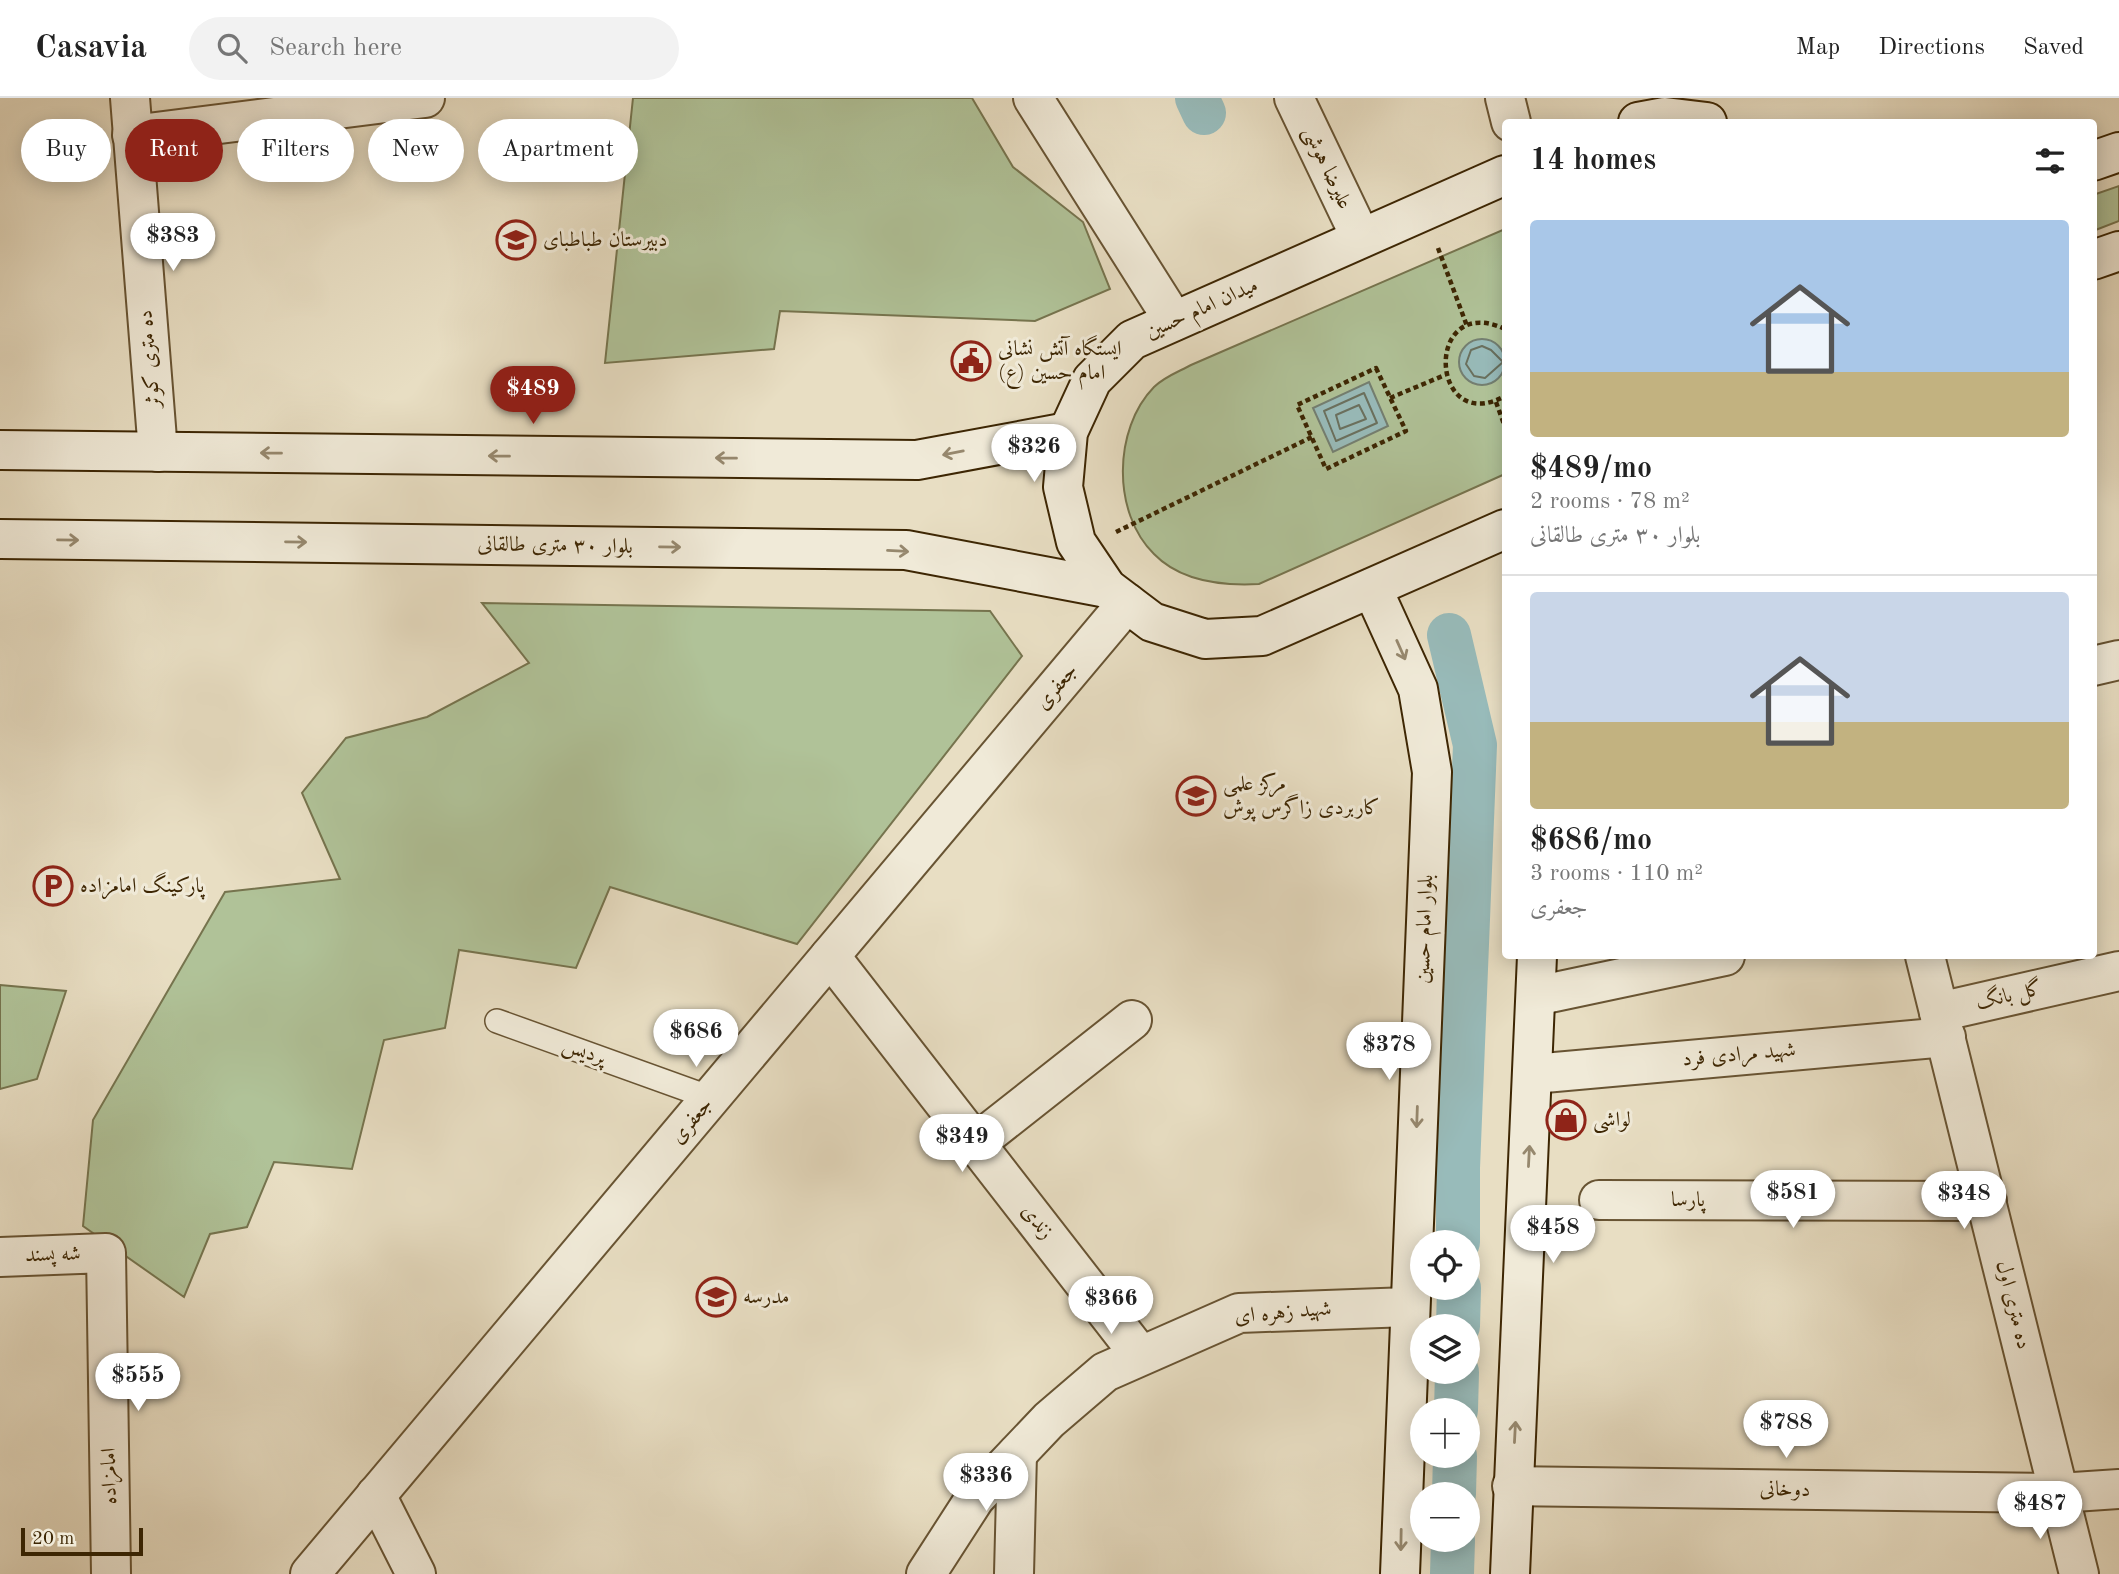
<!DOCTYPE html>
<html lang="en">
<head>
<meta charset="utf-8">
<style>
  body { margin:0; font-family:"Old Standard TT",Amiri,serif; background:#f2f2f2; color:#222; height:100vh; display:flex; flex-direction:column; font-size:26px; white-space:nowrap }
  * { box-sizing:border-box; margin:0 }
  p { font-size:23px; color:#767676 }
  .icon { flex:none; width:38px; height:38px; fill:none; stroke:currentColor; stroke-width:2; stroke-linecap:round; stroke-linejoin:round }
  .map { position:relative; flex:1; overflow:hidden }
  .drawer { position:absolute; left:1502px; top:21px; width:595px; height:840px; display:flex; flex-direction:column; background:#fff; border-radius:7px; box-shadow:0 4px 18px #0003 }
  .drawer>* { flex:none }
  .guide { position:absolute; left:21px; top:21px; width:665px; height:63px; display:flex; gap:14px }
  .fabs { position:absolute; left:1410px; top:1132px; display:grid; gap:14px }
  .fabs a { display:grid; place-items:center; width:70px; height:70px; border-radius:50%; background:#fff; box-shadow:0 4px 18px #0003; font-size:35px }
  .scale { position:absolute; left:21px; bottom:18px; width:122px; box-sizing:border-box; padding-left:7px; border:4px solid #3d2603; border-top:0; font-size:19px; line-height:24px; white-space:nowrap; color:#3d2603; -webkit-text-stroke:5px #f0ead8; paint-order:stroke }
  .price { position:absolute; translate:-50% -60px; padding:0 16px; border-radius:24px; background:#fff; color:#222; font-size:23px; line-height:46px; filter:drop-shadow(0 2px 4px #0008) }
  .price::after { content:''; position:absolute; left:50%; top:42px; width:21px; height:16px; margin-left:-10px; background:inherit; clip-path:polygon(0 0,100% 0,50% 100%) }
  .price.current { background:#8f2418; color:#fff }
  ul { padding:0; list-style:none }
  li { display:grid; align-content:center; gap:14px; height:371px; padding:0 28px }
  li+li { border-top:2px solid #e0e0e0 }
  li span { display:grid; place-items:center; height:217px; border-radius:7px; color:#555 }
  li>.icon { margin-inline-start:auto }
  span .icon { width:126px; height:126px; fill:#fffc; stroke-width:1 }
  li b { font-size:30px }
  h2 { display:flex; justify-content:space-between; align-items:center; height:84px; padding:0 28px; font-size:30px }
  .chip { padding:0 24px; border-radius:32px; background:#fff; box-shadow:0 4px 18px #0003; font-size:24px; line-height:63px }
  .chip.current { background:#8f2418; color:#fff }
  header { display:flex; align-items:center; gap:42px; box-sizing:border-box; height:98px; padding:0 35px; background:#fff; border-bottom:2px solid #e0e0e0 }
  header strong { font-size:33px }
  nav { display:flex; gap:38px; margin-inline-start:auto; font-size:24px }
  .search { width:490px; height:63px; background:#f2f2f2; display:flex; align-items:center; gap:18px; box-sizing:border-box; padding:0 24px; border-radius:38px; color:#767676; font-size:26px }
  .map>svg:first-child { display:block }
</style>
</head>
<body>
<header>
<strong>Casavia</strong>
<div class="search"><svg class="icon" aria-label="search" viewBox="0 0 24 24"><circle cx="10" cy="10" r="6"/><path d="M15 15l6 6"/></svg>Search here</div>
<nav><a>Map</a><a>Directions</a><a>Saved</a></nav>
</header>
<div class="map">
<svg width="2119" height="1476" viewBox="0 0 2119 1476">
  <rect width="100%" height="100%" fill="#e8dec3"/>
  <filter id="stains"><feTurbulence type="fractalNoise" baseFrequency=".00286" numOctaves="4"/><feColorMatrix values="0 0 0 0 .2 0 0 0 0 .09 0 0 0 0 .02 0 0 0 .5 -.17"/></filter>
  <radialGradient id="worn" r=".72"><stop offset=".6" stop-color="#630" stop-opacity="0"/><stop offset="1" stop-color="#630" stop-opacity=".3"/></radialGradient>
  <g fill="#b0c298" stroke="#76744e" stroke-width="2">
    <path d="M633,0h339l41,69 70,55 27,67 -75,32 -255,-10 -6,38 -169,14z"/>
    <path d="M2119,88v35l-26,10v-36z"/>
    <path d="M1505,131v245l-246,110c-37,2 -78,-2 -105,-30 -42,-41 -41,-125 0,-167 10,-10 24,-15 37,-22z"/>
    <path d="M482,505l508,8 32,45 -225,288 -187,-57 -34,81 -117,-18 -14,78 -61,12 -32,129 -78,-7 -27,65 -37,7 -26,63 -101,-71 10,-106 132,-228 115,-13 -38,-86 44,-55 81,-21 102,-54z"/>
    <path d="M0,887l66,6 -29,88 -37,10z"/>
  </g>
  <g fill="#98bbba" stroke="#747f71" stroke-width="2">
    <circle cx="1482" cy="264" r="23"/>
    <path d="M1369,284l19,44 -55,26 -20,-44z"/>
  </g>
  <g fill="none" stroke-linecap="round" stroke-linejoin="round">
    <g stroke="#6a705e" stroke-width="2">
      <path d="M1482,248l9,4 12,12 -18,16 -11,-2 -8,-12 5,-14z"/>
      <path d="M1364,295l13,30 -41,18 -12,-30z"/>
      <path d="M1359,307l7,14 -26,10 -4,-14z"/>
    </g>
    <g stroke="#98bbba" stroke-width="44">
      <path d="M1197,0l7,15"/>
      <path d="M1449,537l26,110 -17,423v74"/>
      <path d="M1458,1228l1,-38"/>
      <path d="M1456,1312l1,-38"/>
      <path d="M1454,1396l1,-38"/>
      <path d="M1452,1476l1,-34"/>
    </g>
    <g stroke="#685433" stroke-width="26">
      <path id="service" d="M497,923l214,77"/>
    </g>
    <g stroke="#685433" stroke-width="42">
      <g id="minor">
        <path d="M130,0l28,354"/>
        <path d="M1033,0l141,223"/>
        <path d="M1294,0l67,140"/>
        <path d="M1505,0l6,24"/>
        <path d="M132,37l293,-37"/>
        <path d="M2093,568l26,-6"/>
        <path d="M830,858l310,399"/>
        <path d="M1925,858l154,618"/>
        <path d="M1536,898l189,-40"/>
        <path d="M1939,914l180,-41"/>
        <path d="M1533,976l413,-37"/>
        <path d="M976,1045l156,-123"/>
        <path d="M1599,1102l388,1"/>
        <path d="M0,1159l106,-4 5,321"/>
        <path d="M1512,1388l547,7 60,-4"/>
        <path d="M376,1397l40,79"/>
        <path d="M926,1476l49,-76 74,-78 56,-48 134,-59 170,-6"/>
        <path d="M1014,1476l3,-120"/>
      </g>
    </g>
    <g stroke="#685433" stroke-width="42">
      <path id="tertiary" d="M310,1476l817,-971"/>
    </g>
    <g stroke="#3d2603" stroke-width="42">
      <g id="secondary">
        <path d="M1638,24l27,-5 42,5"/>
        <path d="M2093,63l26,-9"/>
        <path d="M1505,77l-373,165 -40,40 -24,52 -5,55 13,55 31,46 45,34 53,17 57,-3 243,-107"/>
        <path d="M2093,162l26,-9"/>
        <path d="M0,352l917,10 151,-28"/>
        <path d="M0,441l906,11 201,38"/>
        <path d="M1372,490l46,101 14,83 -32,802"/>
        <path d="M1510,1476l27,-618"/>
      </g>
    </g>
    <g stroke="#3d2603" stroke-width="4.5" stroke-dasharray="5 3.5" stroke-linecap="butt">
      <path d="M1438,150l29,78"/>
      <path d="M1505,231c-82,-38 -76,109 0,67"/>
      <path d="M1376,270l30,63 -80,38 -29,-64z"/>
      <path d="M1390,300l55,-23"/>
      <path d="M1496,304l9,25"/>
      <path d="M1116,434l196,-95"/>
    </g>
    <use href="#service" stroke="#f0ead8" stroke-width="23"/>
    <use href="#minor" stroke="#f0ead8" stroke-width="38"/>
    <use href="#tertiary" stroke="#f0ead8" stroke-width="38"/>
    <use href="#secondary" stroke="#f0ead8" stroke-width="38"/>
  </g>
  <defs><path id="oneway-shaft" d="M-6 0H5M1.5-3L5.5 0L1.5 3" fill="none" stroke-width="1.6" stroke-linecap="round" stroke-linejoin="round" transform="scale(1.75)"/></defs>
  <g stroke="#96886e">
    <use href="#oneway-shaft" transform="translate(271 355) rotate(-179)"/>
    <use href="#oneway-shaft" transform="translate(953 355) rotate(169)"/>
    <use href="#oneway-shaft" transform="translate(499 358) rotate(-179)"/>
    <use href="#oneway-shaft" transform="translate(726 360) rotate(-179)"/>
    <use href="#oneway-shaft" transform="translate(68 442) rotate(1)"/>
    <use href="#oneway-shaft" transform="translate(296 444) rotate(1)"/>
    <use href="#oneway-shaft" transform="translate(670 449) rotate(1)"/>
    <use href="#oneway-shaft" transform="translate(898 453) rotate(3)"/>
    <use href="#oneway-shaft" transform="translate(1401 552) rotate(66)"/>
    <use href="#oneway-shaft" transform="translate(1417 1019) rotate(92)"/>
    <use href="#oneway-shaft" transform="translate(1529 1058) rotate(-87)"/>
    <use href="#oneway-shaft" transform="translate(1515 1334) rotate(-87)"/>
    <use href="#oneway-shaft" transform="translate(1401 1442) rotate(91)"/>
  </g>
  <defs>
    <g id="school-ring" transform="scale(2.0125)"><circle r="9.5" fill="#f0ead8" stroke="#8f2418" stroke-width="1.5"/><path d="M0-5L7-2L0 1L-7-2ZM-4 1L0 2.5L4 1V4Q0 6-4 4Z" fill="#8f2418"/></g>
    <g id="civic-ring" transform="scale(2.0125)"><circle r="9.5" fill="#f0ead8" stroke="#8f2418" stroke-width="1.5"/><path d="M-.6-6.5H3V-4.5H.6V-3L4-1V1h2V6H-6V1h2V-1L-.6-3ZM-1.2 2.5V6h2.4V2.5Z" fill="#8f2418"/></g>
    <g id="university-ring" transform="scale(2.0125)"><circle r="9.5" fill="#f0ead8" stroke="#8f2418" stroke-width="1.5"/><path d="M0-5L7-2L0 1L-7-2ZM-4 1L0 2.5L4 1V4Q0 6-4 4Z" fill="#8f2418"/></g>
    <g id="parking-ring" transform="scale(2.0125)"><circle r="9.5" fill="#f0ead8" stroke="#8f2418" stroke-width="1.5"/><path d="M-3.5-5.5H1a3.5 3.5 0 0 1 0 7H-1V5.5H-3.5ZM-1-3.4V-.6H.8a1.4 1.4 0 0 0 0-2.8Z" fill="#8f2418"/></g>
    <g id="shop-ring" transform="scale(2.0125)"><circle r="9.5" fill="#f0ead8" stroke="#8f2418" stroke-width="1.5"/><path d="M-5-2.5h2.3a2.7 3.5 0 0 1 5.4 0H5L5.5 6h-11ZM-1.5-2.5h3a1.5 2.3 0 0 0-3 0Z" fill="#8f2418"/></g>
  </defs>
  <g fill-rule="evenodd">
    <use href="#school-ring" x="516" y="142"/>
    <use href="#civic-ring" x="971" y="263"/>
    <use href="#university-ring" x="1196" y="698"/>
    <use href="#parking-ring" x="53" y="788"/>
    <use href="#shop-ring" x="1566" y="1022"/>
    <use href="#school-ring" x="716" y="1199"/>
  </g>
  <g text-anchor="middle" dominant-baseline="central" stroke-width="6" stroke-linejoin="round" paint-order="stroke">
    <g font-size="21" fill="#3d2603" stroke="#f0ead8">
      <text transform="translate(1327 70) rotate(65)">علیرضا هوشی</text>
      <text transform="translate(1202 211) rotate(-24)">میدان امام حسین</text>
      <text transform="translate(150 261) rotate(-95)">ده متری کوثر</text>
      <text transform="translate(555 448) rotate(1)">بلوار ۳۰ متری طالقانی</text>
      <text transform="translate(1057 589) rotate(-50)">جعفری</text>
      <text transform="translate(1425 831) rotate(-88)">بلوار امام حسین</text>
      <text transform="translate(2009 898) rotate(-13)">گل بانگ</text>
      <text transform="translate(584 954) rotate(20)">پردیس</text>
      <text transform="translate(1739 957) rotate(-5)">شهید مرادی فرد</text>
      <text transform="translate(692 1023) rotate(-50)">جعفری</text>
      <text x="1688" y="1102">پارسا</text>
      <text transform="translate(1037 1124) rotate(52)">زندی</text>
      <text transform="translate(53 1157) rotate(-2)">شه پسند</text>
      <text transform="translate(2013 1207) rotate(76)">ده متری اول</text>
      <text transform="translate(1283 1215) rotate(-5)">شهید زهره ای</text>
      <text transform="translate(110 1378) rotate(-91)">امامزاده</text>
      <text transform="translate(1785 1392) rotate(1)">دوخانی</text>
    </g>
    <g font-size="21" fill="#3d2603" stroke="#f0ead8" text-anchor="start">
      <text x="543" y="142">دبیرستان طباطبای</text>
      <text x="998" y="251">ایستگاه آتش نشانی<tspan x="998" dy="24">امام حسین (ع)</tspan></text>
      <text x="1223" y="686">مرکز علمی<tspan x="1223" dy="24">کاربردی زاگرس پوش</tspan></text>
      <text x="80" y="788">پارکینگ امامزاده</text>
      <text x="1593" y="1022">لواشی</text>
      <text x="743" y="1199">مدرسه</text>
    </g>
  </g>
  <rect width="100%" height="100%" filter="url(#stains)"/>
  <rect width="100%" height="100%" fill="url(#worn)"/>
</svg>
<div class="fabs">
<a><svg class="icon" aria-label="locate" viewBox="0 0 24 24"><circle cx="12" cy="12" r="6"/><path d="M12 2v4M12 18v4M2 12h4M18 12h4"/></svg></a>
<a><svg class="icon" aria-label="layers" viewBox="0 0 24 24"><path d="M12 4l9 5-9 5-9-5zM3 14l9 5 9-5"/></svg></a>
<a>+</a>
<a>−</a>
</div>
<div class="scale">20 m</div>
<b class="price" style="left:173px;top:175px">$383</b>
<b class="price current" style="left:533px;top:328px">$489</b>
<b class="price" style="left:1034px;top:386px">$326</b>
<b class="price" style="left:696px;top:971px">$686</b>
<b class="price" style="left:1389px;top:984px">$378</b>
<b class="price" style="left:962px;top:1076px">$349</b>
<b class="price" style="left:1793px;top:1132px">$581</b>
<b class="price" style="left:1964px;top:1133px">$348</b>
<b class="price" style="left:1553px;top:1167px">$458</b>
<b class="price" style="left:1111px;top:1238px">$366</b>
<b class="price" style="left:138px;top:1315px">$555</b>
<b class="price" style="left:1786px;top:1362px">$788</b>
<b class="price" style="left:986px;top:1415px">$336</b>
<b class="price" style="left:2040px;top:1443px">$487</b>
<div class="guide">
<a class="chip">Buy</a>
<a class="chip current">Rent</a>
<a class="chip">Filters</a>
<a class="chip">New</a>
<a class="chip">Apartment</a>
</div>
<section class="drawer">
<h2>14 homes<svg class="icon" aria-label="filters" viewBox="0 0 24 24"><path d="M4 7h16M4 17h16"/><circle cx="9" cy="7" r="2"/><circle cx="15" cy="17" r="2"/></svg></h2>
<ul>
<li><span style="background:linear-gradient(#a9c7e8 70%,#c2b280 0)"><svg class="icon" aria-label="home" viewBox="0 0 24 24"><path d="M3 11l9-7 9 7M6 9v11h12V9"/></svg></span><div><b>$489/mo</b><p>2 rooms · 78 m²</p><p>بلوار ۳۰ متری طالقانی</p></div></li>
<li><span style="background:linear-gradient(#c9d6e8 60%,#c2b280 0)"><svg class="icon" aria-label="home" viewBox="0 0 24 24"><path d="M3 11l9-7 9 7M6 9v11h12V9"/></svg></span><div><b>$686/mo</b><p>3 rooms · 110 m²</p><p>جعفری</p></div></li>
</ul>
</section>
</div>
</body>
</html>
